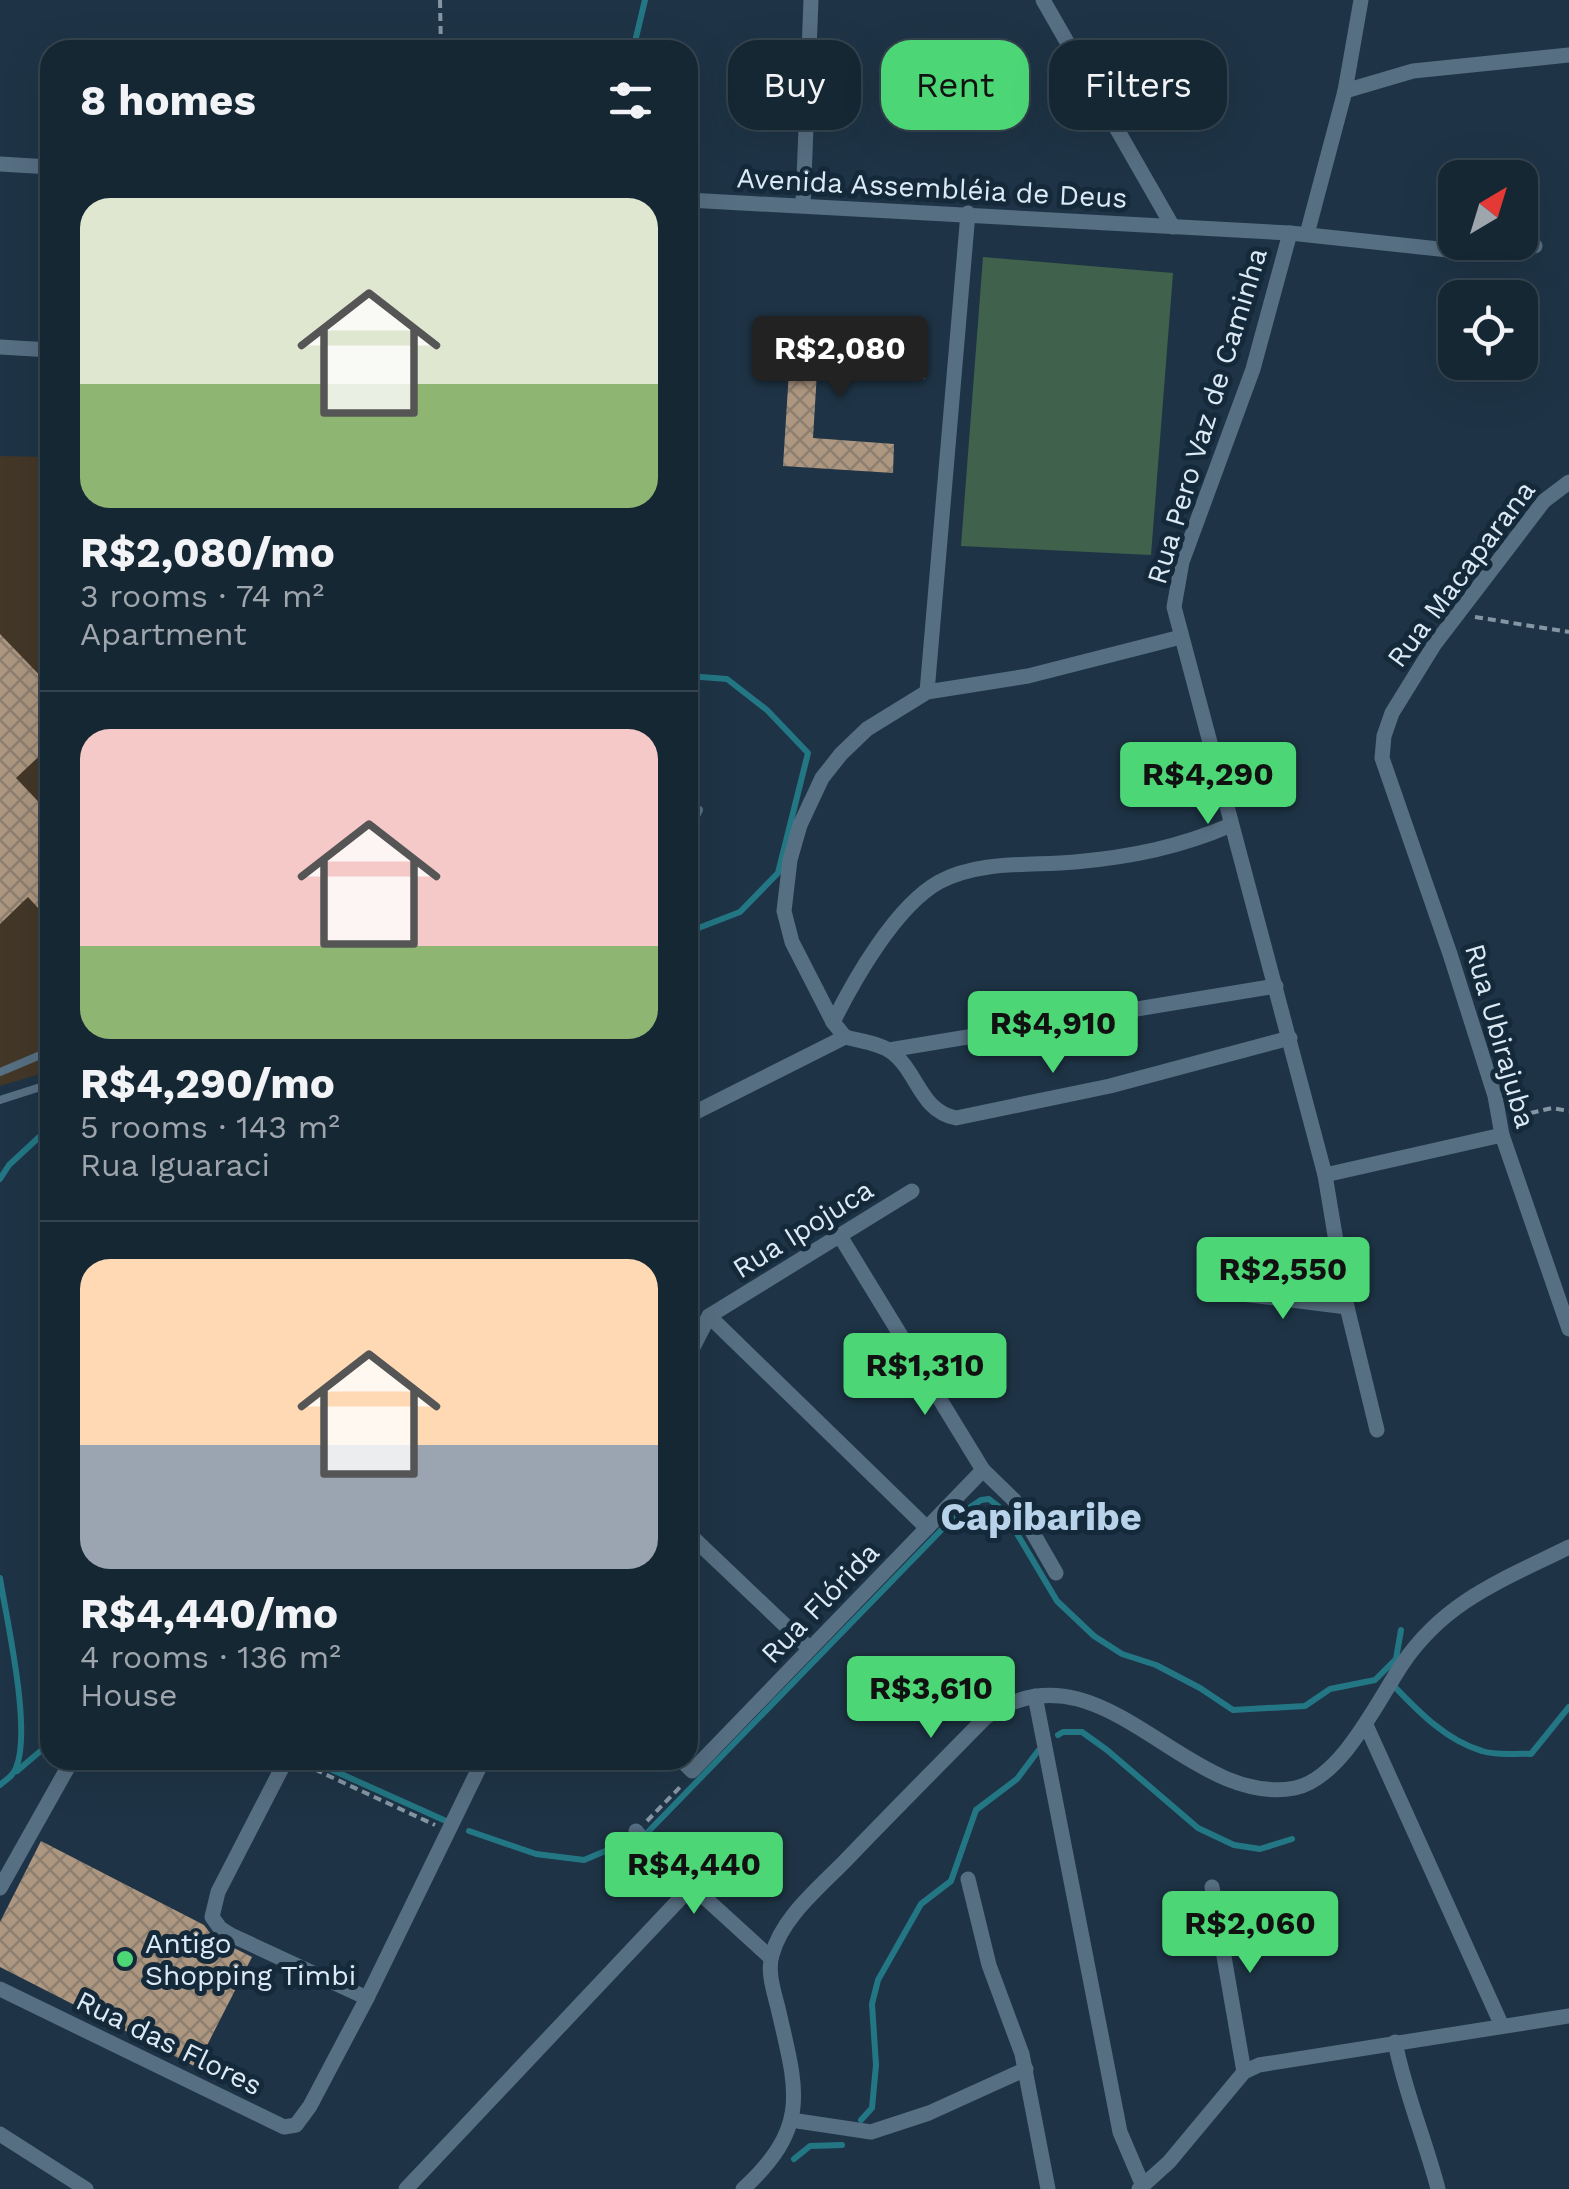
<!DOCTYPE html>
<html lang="en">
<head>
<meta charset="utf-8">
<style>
  body { margin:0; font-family:"Work Sans",sans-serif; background:#1f2f3c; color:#f1f3f6; height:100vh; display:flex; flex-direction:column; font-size:38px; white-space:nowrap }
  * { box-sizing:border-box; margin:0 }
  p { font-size:32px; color:#9ea5ac }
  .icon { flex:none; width:55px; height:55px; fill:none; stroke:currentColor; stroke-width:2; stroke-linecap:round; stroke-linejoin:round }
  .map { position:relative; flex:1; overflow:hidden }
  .details { position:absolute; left:40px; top:40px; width:658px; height:1730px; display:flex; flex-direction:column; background:#162734; border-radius:30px; box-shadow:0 10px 40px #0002,0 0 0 2px #35444f }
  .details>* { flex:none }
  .top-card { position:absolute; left:728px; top:40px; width:690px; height:90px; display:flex; gap:20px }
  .needle { width:65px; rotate:38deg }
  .fabs { position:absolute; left:1438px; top:160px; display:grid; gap:20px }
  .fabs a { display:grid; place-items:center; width:100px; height:100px; border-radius:20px; background:#162734; box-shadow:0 10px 40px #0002,0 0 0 2px #35444f; font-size:50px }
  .price { position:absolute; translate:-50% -85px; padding:0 22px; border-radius:10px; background:#4cd676; color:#111; font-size:32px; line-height:65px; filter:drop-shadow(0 2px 5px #0008) }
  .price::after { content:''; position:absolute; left:50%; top:60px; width:30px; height:22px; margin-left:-15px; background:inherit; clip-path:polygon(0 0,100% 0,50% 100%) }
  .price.selected { background:#222; color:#fff }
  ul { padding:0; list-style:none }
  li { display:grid; align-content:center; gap:20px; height:530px; padding:0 40px }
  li+li { border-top:2px solid #35444f }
  li span { display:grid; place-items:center; height:310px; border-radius:30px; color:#555 }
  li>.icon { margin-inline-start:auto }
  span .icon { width:180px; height:180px; fill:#fffc; stroke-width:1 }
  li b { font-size:42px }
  h2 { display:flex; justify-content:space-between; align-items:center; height:120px; padding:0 40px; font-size:42px }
  .chip { padding:0 35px; border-radius:30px; background:#162734; box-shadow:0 10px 40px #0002,0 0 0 2px #35444f; font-size:35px; line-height:90px }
  .chip.selected { background:#4cd676; color:#111 }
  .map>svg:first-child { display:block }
</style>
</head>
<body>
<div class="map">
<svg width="1569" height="2189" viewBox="0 0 1569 2189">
  <defs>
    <pattern id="building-cross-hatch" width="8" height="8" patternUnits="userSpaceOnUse" patternTransform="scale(2.5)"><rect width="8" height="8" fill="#ad9780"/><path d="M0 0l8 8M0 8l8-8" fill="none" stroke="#8d7f70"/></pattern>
  </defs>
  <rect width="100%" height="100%" fill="#1e3446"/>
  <path fill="#433728" d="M0,456l50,1v614l-50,15z"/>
  <path fill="#40614c" d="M983,257l190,16 -22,282 -190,-9z"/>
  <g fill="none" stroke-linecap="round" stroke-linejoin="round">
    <g stroke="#237784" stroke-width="6">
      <path d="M633,50l12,-50"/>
      <path d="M688,676l39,3 40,31 41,43 -30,120 -38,39 -52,20"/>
      <path d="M0,1179l9,-14 41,-38"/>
      <path d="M0,1578c7,44 32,152 16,190 -3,8 -9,11 -16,17"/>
      <path d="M1391,1683c26,27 54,57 91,68 14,5 33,2 49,3l38,-47"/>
      <path d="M1058,1735l5,-3h19l25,18 91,78 36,17 26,4 32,-10"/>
      <path d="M310,1760l136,61"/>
      <path d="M17,1771l33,-28"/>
      <path d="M469,1831l67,23 48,6 62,-26 305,-314 30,-20 8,-1 14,11 54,91 37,35 28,18 34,11 44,23 33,22 72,-4 25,-17 45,-9 21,-21 5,-29"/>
      <path d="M861,2120l11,-12 4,-43 -4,-61 6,-24 43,-76 30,-23 25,-71 41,-31 21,-28"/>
      <path d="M794,2159l16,-13 32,-1"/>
    </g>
  </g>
  <g fill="url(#building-cross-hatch)">
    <path d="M791,339l136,9 -2,31 -108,-7 -4,66 81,6 -1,29 -110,-7z"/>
    <path d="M0,634l50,52v60l-34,32 34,36v107l-22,-24 -28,27z"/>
    <path d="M41,1841l163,84 10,13 38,19 -56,110 -196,-100v-45z"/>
  </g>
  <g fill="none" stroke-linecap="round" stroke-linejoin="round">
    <g stroke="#8496a4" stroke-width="4" stroke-dasharray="8 5" stroke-linecap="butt">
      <path d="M440,0l1,50"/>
      <path d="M1475,617l94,15"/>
      <path d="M1518,1116l34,-8 17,3"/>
      <path d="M303,1764l132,61"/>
      <path d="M647,1821l35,-36"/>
    </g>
    <g stroke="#576f83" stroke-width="8">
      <path d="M688,810h11l-5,10 -6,2"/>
      <path d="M0,1072l50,-21"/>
      <path d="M0,1100l50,-16"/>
    </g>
    <g stroke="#576f83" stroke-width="15">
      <path d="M1043,0l130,227"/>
      <path d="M1345,91l68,-20 156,-16"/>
      <path d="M0,164l50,3"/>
      <path d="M688,200l602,33 186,20 28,-1 31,-6"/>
      <path d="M803,204l8,-204"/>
      <path d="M1290,233l-37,136 -71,193 -8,45 151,568 22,132 30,123"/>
      <path d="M1307,234l38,-143 16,-91"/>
      <path d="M0,347l50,3"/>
      <path d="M1569,482l-25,19 -110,144 -42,68 -8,23 -2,22 68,196 45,142 7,39 67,194"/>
      <path d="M927,692l41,-479"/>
      <path d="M833,1022l-41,-80 -8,-31 6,-51 10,-35 22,-47 19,-24 26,-25 60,-37 101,-16 153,-39"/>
      <path d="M845,1037l-12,-15c22,-44 63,-116 106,-140 40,-22 92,-16 136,-20 56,-5 105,-15 156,-37"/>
      <path d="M845,1037c15,4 33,6 45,14 28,19 29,60 66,67l154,-32 180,-48"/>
      <path d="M889,1050l387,-64"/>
      <path d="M688,1116l157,-79"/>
      <path d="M1325,1175l177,-40"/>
      <path d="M840,1236l143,234 31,30 42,73"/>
      <path d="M1225,1292l122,15"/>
      <path d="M709,1316l218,212"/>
      <path d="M688,1357l21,-41 203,-125"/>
      <path d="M688,1533l122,116"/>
      <path d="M1035,1696l85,436 23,54"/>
      <path d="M1366,1725l136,301"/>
      <path d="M286,1760l-68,132 -6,25 8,11 11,7 136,63"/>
      <path d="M681,1760l11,11 291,-301"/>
      <path d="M636,1831l11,14 124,113"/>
      <path d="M968,1879l21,86 33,89 26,135"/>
      <path d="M1212,1887l32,185"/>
      <path d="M0,1888l72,-128"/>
      <path d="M0,1989l284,138 12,-2 14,-19 57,-108 116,-238"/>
      <path d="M1395,2042c10,51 30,97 43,147"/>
      <path d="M791,2120l80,12 58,-19 97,-44"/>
      <path d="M0,2134l86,55"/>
      <path d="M406,2189l287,-304"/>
      <path d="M743,2189c68,-63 54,-98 35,-181 -4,-16 -11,-36 -6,-53 10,-38 48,-68 75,-96 46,-48 93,-95 139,-142 115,-81 200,92 309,71 47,-10 83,-88 108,-125 43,-63 100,-83 166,-116"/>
      <path d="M1139,2189l30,-27 75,-90 15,-7 310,-49"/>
    </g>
  </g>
  <circle fill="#4cd676" stroke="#142a3b" stroke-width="4" cx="125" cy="1959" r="10"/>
  <g text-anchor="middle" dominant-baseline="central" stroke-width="10" stroke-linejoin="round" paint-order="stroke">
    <g font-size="28" fill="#dceaf5" stroke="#142a3b">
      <text transform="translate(932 188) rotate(3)">Avenida Assembléia de Deus</text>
      <text transform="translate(1207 416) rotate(-73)">Rua Pero Vaz de Caminha</text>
      <text transform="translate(1461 574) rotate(-53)">Rua Macaparana</text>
      <text transform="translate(1500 1036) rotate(74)">Rua Ubirajuba</text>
      <text transform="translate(803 1229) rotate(-32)">Rua Ipojuca</text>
      <text transform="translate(820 1603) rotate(-46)">Rua Flórida</text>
      <text transform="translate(169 2043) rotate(26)">Rua das Flores</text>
    </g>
    <g font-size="28" fill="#dceaf5" stroke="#142a3b" text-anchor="start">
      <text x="145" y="1943">Antigo<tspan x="145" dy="32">Shopping Timbi</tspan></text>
    </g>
    <g font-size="38" font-weight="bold" fill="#b8d3e9" stroke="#142a3b">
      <text x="1041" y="1517">Capibaribe</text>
    </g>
  </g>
</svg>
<div class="fabs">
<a><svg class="needle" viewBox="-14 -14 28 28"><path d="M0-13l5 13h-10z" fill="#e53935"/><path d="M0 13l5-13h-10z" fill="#9ea5ac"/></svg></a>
<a><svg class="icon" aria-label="locate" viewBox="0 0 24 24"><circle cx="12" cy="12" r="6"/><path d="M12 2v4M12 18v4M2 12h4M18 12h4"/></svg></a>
</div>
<b class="price selected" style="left:840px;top:401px">R$2,080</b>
<b class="price" style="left:1208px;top:827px">R$4,290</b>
<b class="price" style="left:1053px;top:1076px">R$4,910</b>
<b class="price" style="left:1283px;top:1322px">R$2,550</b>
<b class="price" style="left:925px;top:1418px">R$1,310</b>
<b class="price" style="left:931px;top:1741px">R$3,610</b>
<b class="price" style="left:694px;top:1917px">R$4,440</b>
<b class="price" style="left:1250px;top:1976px">R$2,060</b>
<div class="top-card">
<a class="chip">Buy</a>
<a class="chip selected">Rent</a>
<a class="chip">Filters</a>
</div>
<section class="details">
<h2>8 homes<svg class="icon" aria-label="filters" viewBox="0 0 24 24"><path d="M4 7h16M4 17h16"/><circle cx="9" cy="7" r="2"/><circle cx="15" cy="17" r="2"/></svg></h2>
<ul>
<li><span style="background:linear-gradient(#dfe7d0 60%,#8fb573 0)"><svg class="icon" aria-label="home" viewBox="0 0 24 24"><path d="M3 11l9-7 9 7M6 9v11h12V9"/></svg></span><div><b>R$2,080/mo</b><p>3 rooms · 74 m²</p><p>Apartment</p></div></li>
<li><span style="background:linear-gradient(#f6c9c9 70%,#8fb573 0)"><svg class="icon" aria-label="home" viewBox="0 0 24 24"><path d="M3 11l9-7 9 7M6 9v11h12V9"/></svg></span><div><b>R$4,290/mo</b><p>5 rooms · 143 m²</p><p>Rua Iguaraci</p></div></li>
<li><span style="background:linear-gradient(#ffd9b3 60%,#9aa5b1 0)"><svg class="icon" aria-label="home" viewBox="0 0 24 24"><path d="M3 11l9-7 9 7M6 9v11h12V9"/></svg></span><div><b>R$4,440/mo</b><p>4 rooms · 136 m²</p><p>House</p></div></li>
</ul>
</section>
</div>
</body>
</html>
